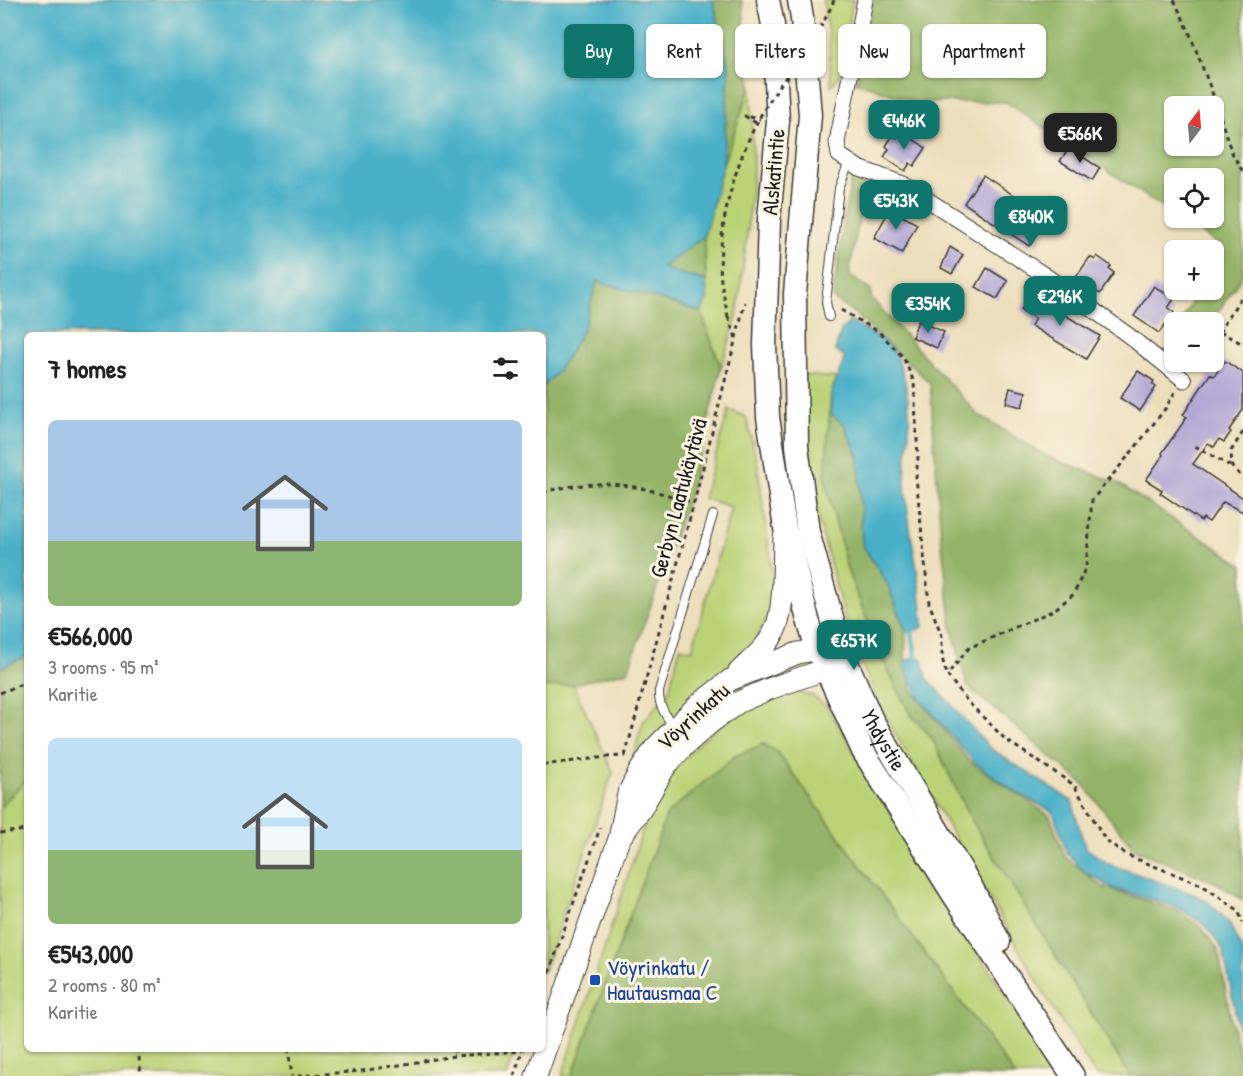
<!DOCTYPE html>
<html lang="en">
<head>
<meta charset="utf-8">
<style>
  body { margin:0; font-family:"Patrick Hand",sans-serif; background:#f6f6f6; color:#222; height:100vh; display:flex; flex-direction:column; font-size:22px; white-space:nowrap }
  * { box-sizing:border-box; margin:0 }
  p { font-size:20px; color:#767676 }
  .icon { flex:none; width:33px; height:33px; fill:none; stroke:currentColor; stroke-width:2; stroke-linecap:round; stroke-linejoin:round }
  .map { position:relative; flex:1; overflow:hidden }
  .side { position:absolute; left:24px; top:332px; width:522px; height:720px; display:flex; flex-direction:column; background:#fff; border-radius:9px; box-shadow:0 2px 4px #0004 }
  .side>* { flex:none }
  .banner { position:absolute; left:564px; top:24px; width:570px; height:54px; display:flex; gap:12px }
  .needle { width:39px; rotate:16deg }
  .controls { position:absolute; left:1164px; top:96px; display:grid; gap:12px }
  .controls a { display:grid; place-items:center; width:60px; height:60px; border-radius:9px; background:#fff; box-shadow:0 2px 4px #0004; font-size:30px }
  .price { position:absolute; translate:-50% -51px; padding:0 14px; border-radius:12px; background:#0f766e; color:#fff; font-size:20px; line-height:39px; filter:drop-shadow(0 2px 3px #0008) }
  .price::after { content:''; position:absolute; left:50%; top:36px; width:18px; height:14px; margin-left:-9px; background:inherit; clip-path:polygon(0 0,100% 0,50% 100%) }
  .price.current { background:#222; color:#fff }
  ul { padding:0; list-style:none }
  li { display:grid; align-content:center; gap:12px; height:318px; padding:0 24px }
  li span { display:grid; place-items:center; height:186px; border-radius:9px; color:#555 }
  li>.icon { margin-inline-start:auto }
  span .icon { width:108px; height:108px; fill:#fffc; stroke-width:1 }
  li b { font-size:26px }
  h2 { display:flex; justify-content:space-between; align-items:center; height:72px; padding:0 24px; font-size:26px }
  .tag { padding:0 21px; border-radius:9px; background:#fff; box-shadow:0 2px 4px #0004; font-size:21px; line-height:54px }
  .tag.current { background:#0f766e; color:#fff }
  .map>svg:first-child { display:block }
</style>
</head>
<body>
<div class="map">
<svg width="1243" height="1076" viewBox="0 0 1243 1076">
  <rect width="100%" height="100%" fill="#fcf5e5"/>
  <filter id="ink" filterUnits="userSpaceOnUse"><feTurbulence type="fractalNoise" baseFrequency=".0167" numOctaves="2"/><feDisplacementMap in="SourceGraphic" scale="12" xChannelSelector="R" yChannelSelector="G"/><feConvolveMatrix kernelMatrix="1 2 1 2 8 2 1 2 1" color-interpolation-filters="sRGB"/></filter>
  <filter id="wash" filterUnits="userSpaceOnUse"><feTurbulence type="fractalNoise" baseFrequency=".008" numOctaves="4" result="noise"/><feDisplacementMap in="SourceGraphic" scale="24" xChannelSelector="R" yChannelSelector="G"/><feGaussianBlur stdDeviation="1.35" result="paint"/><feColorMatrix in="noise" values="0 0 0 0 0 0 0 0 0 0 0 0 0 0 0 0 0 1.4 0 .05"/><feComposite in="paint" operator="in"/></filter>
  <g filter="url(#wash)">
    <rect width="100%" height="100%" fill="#ecdebb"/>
    <g fill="#bbd176" stroke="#6c7649" stroke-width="1.5">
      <path d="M823,0h30l-9,54v16l-13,16 -2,-46z"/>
      <path d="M751,85l2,86 -6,65 -10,80 -16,52 -20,-56 6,-12 -3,-64 19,-72z"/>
      <path d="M803,375l33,3 -5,16 -6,85 23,93 36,90 25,50 23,26 37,78 161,260h-34l-41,-64 -175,-305 -32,-76 -29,-109 -15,-94z"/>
      <path d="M729,410l17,7 11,44 17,123 -4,24 -6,17 -11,17 -125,132 15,-52 26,-31 11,-44 12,3 39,-143 -28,-9z"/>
      <path d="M573,684l40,88 -70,201v-285z"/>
      <path d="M795,692l18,4 15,12 98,164 132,204h-43l-238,-324 -14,-8 -96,70 -95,262h-10l23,-69 64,-196 17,-31 28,-33 44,-36 34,-14z"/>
      <path d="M27,779v269l489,1 -9,27h-507v-269z"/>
    </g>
    <g fill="#94b367" stroke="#586842" stroke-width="1.5" fill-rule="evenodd">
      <path d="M713,0h29l9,85 -28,79 6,-96z"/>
      <path d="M873,0h370v275l-32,47h-30l18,-32h15v-26l9,-16 -44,-30h35v-40h-40v37l-168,-113h-91l-59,-20zM1174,106h40v40h-40z"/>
      <path d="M852,175l14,4 -17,96 22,16v7l106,116 71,43 68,25 127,83v335l-26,-17 -82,-33 -52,-66 -116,-98 -15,-58 -11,-92 -11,-153 -75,-69 -22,-15 10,-76z"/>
      <path d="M704,236l2,45 -45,-13z"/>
      <path d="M597,281l104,31 20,56 -30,121 -63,182 -55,13 -30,4v-302l14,-14 25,-40z"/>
      <path d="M831,394v20l13,10 15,33 3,87 25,39 19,48 -1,30 7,29 57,71 81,55 15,41 38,30 73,23 24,16 18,23 15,81 10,35v11h-113l-161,-260 -37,-78 -23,-26 -25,-50 -36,-90 -23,-93z"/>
      <path d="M27,656v123l-27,28v-139z"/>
      <path d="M763,744l14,8 238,324h-443l95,-262 68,-58z"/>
    </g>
    <g fill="#49b0c8" stroke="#326672" stroke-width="1.5">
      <path d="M0,0h713l16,68 -6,96 -19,72 -42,32 44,13 1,19 -6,12 -104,-31 -15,51 -25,40 -14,14v-52h-516v322l-27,12z"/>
      <path d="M850,321c16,10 39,19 47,37 10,22 13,52 12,77 -1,15 -4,31 -4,46 2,49 17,97 18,146l-12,5 -5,-1 -19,-48 -25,-39 -3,-87 -15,-33 -13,-10v-20l14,-37 -10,-6 6,-20z"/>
      <path d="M916,657l7,2 4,19 64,71 81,52 9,33 5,14 23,16 84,30 16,8 20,21 14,30v98l-20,-102 -19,-25 -27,-17 -65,-19 -28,-17 -17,-18 -14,-41 -37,-20 -42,-30 -53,-62 -14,-28 -2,-11z"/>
    </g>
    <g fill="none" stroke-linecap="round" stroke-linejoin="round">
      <path stroke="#49b0c8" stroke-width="5" d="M910,625l7,38"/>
    </g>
    <g id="blocks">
      <g fill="#b3a9d6">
        <path d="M901,131l25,17 -12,18 -4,-3 -5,8 -21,-14 5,-8 -3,-3 7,-11 4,3z"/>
        <path d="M1069,148l31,20 -8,13 -32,-20z"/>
        <path d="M983,175l30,20 -4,7 33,21 -13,23 -65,-43z"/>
        <path d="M890,209l27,15 -15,29 -28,-15z"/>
        <path d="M950,247l13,8 -11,19 -11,-6z"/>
        <path d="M1097,256l14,10 -2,3 5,4 -14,21 -24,-17 14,-20 5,3z"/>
        <path d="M987,268l21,13 -11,18 -21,-12z"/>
        <path d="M1154,286l20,13 -6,9 6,4 -15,21 -25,-17z"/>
        <path d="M1030,294l70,42 -14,23 -55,-33 4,-8 -14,-8z"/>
        <path d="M918,321l26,11 -7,16 -25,-11z"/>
        <path d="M1225,361l18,12v37l-14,20 2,2 -7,10 -5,-3 -5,8 -6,-4 -15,21 50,34v14l-20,-10 -14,20 -6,-4 -2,3 -41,-28 2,-3 -16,-10 17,-25 -1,-2 25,-36 -4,-2 15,-23 12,-18 4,2z"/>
        <path d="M1138,371l16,10 -2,3 4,3 -16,24 -20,-13z"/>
        <path d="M1010,388l16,4 -4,15 -16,-4z"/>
      </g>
    </g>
  </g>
  <g filter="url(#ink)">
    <use href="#blocks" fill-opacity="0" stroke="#3b3934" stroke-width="1.5"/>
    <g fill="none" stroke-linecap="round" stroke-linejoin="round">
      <g stroke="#3b3934" stroke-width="10">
        <g id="lane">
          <path d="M829,317l-3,-15 13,-114 10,-26"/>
          <path d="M672,726c-6,-12 -14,-20 -13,-35l54,-176"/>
        </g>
      </g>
      <g stroke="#3b3934" stroke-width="17">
        <path id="street" d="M865,0l-28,142 2,13 20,13 44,16 146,94 79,57 56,45"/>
      </g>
      <g stroke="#3b3934" stroke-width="23">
        <g id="secondary">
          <path d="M739,672c13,-13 29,-25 36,-42 10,-20 8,-69 9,-92"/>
          <path d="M536,1076l83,-237 9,-45 11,-22 16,-24 43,-43 32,-25 68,-27 33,-6h9v7l-4,9 -10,6 -57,20 -30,13 -29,21 -23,20 -22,24 -24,42 -22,30"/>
        </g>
      </g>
      <g stroke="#3b3934" stroke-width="25">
        <g id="primary">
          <path d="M768,0l5,25 5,96 -9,99 -4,125 3,72 17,111 23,92 9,29 46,102 90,143 120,182"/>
          <path id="s1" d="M799,0l3,18 8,97 -15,179 2,152 11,86 32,115 32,73 100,168 27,53"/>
        </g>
      </g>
      <g stroke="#3b3934" stroke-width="3" stroke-dasharray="4.5 4.5" stroke-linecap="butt">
        <path d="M1174,0l14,29 27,71 16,51 12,21"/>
        <path d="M756,123l-11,-7 15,3"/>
        <path d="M841,310l38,22 24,25 11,25 4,76 -2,19 13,126 13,33v22l5,17"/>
        <path d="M728,317l8,21"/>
        <path d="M1220,332l23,12"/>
        <path d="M1214,340l29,-46"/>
        <path d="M1175,392l-10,17 -27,35 -46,56 -6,66 -12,28 -20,16 -85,38 -22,27 21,27 38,38 68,45 32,56 23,15 73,29 36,25 5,13"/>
        <path d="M1243,432l-12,19 1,16 11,11"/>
        <path d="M1195,446l37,21"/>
        <path d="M543,492c16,-4 34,-7 51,-8 34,-2 68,9 100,19"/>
        <path d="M0,693l27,-11"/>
        <path d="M625,756l69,-253 51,-201"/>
        <path d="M543,765l64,-8 18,-1"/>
        <path d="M0,833l27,-3"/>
        <path d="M543,990l57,-162"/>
        <path d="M138,1048l3,28"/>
        <path d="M288,1048l4,28"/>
        <path d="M454,1048v8"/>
        <path d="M298,1076l64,-5 92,-15 68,-5"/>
        <path d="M514,1076l9,-28"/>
      </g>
      <use href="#lane" stroke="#fff" stroke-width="8"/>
      <use href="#street" stroke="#fff" stroke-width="15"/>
      <use href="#secondary" stroke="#fff" stroke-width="21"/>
      <use href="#primary" stroke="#fff" stroke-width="22"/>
      <path stroke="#3b3934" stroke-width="3" stroke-dasharray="4.5 4.5" stroke-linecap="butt" d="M728,317c-2,-12 -5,-24 -7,-36 -5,-59 18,-135 51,-184 21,-32 47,-60 62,-97"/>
    </g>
  </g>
  <rect fill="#1a4fb4" stroke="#fcf5e5" stroke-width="2" x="589" y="974" width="12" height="12" rx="3"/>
  <g text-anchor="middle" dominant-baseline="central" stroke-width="6" stroke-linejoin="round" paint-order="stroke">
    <g font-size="22" fill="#1c1c1c" stroke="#fcf5e5">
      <text transform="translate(773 172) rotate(-85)">Alskatintie</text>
      <text transform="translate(678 498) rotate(-75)">Gerbyn Laatukäytävä</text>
      <text transform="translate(693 716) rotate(-42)">Vöyrinkatu</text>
      <text stroke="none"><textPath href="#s1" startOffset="756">Yhdystie</textPath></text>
    </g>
    <g font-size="22" fill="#164399" stroke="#fcf5e5" text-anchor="start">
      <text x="607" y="967">Vöyrinkatu /<tspan x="607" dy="25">Hautausmaa C</tspan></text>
    </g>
  </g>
</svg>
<div class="controls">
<a><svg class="needle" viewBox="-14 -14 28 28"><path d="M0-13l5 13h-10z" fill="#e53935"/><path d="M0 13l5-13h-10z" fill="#767676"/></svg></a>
<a><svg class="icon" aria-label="locate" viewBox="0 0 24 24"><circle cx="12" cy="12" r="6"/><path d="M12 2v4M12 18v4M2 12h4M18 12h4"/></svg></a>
<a>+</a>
<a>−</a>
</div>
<b class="price" style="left:904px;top:151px">€446K</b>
<b class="price current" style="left:1080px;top:164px">€566K</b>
<b class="price" style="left:896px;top:231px">€543K</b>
<b class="price" style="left:1031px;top:247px">€840K</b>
<b class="price" style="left:1060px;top:327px">€296K</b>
<b class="price" style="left:928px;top:334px">€354K</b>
<b class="price" style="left:854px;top:671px">€657K</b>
<div class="banner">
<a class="tag current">Buy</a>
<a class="tag">Rent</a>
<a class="tag">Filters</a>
<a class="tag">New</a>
<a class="tag">Apartment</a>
</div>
<section class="side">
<h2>7 homes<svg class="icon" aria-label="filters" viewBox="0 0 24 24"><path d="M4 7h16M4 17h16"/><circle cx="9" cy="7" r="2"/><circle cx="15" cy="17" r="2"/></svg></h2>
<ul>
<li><span style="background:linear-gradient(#a9c7e8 65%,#8fb573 0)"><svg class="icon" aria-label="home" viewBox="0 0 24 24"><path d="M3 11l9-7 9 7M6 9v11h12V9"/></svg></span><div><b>€566,000</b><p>3 rooms · 95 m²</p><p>Karitie</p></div></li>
<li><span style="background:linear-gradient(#bfe0f5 60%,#8fb573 0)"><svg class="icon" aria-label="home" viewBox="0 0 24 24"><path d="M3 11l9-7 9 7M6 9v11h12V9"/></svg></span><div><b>€543,000</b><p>2 rooms · 80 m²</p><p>Karitie</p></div></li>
</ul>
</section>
</div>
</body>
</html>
